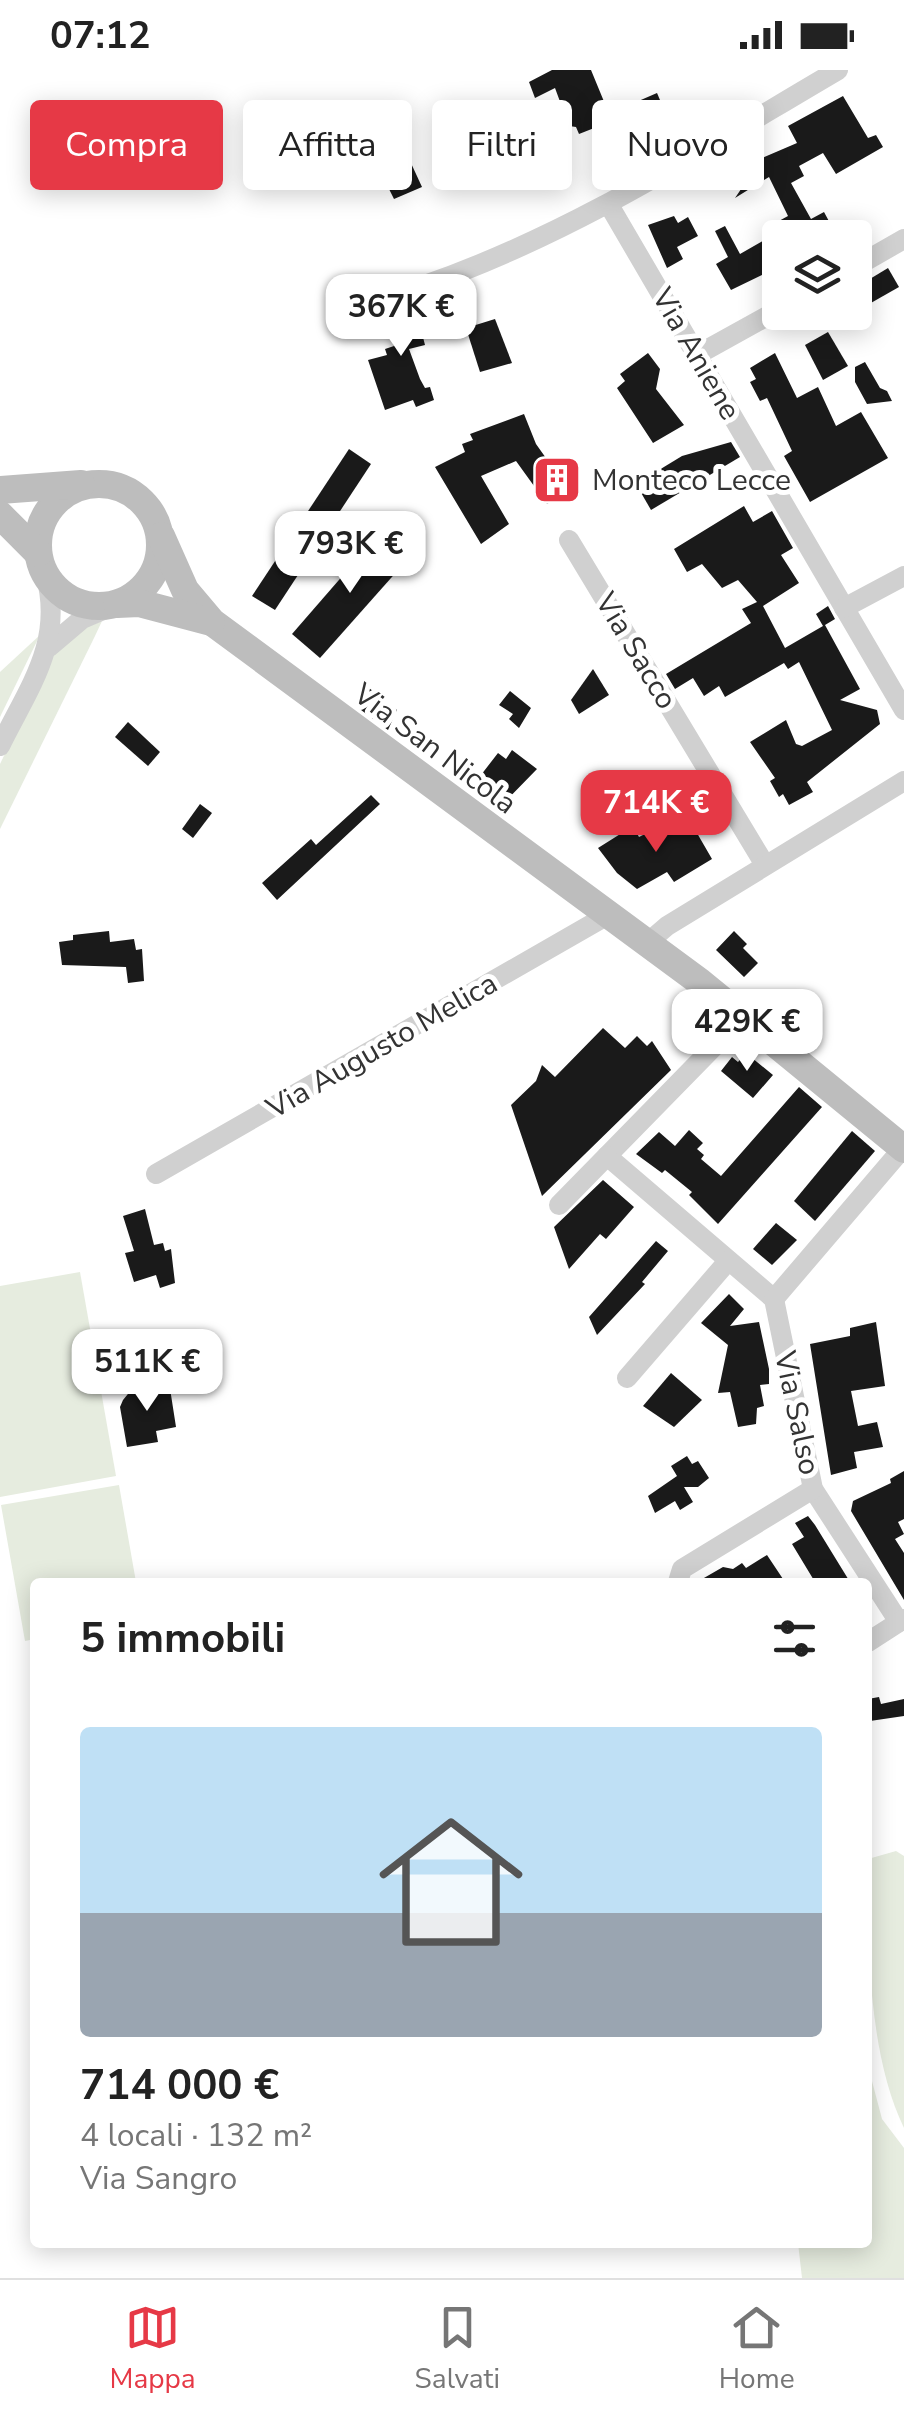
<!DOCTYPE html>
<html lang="it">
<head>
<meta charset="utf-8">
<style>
  body { margin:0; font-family:"Nunito Sans",sans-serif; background:#f2f2f2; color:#222; height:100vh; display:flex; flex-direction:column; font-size:38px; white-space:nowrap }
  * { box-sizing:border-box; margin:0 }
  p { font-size:32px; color:#767676 }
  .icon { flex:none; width:55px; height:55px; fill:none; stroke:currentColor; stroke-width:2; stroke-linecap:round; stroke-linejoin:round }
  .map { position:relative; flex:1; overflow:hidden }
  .side { position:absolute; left:30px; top:1508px; width:842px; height:670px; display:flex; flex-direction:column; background:#fff; border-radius:10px; box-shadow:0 5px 25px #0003 }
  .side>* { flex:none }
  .hud { position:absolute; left:30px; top:30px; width:845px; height:90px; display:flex; gap:20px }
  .buttons { position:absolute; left:762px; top:150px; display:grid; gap:20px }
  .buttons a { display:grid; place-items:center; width:110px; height:110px; border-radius:10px; background:#fff; box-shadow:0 5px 25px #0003; font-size:50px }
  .price { position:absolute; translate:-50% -85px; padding:0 22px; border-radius:20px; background:#fff; color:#222; font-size:32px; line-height:65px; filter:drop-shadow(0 2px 5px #0008) }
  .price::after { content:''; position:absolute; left:50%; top:60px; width:30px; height:22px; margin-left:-15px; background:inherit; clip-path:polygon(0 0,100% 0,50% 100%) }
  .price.current { background:#e63946; color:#fff }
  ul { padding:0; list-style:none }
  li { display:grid; align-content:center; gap:20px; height:530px; padding:0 50px }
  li+li { border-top:2px solid #e0e0e0 }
  li span { display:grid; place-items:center; height:310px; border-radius:10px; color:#555 }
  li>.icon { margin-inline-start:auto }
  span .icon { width:180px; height:180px; fill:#fffc; stroke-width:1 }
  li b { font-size:42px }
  h2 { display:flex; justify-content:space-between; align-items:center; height:120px; padding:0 50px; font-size:42px }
  .tag { padding:0 35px; border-radius:10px; background:#fff; box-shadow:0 5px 25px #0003; font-size:35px; line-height:90px }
  .tag.current { background:#e63946; color:#fff }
  .status { display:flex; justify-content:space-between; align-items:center; height:70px; padding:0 50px; background:#fff; direction:ltr }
  .status svg { height:28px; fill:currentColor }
  .menu { display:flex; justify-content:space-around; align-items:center; height:140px; border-top:2px solid #e0e0e0; background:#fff; font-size:28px; color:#767676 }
  .menu a { display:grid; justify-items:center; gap:5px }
  .menu .current { color:#e63946 }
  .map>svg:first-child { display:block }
</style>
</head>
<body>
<div class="status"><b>07:12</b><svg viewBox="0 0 49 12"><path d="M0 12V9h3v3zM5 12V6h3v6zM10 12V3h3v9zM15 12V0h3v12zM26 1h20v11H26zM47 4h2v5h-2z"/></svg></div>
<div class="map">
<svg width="904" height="2208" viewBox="0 0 904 2208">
  <rect width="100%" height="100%" fill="#fff"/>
  <g fill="#e6ecdf">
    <path d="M102,551l-7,15 -95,193v-65l54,-111 16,-20z"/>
    <path d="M40,565l-40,82v-45z"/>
    <path d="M80,1202l36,204 -116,21v-211z"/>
    <path d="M119,1415l17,97h-101v57l-10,2 -24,-136z"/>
    <path d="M896,1781l8,5v272c-36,-74 -37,-187 -36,-269z"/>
    <path d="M868,1996l14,53 22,29v130h-102l-4,-35 70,-1z"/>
  </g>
  <g fill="#1a1a1a">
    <path d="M552,0h39l21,51 -33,13 -3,-7 -7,-1 -14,-38 -20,10 -6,-16z"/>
    <path d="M657,23l15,35 -32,11 -13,-33z"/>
    <path d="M843,26l25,42 8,-3 7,12 -47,27 -13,-21 -24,13 5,10 -13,7 20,36 13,-7 14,26h-30l-5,-9 -17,9 -9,-16 11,-6 -19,-39 -34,21 27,-40 35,-15 -9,-17z"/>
    <path d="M410,91l12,26 -28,12 -13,-26z"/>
    <path d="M674,146l4,7 10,-6 10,19 -21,11 6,12 -16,9 -19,-43z"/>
    <path d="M725,156l15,28 40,-23v59l-10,-19 -39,19 -15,-26 12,-7 -13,-26z"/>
    <path d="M888,198l11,19 -44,25v-24z"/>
    <path d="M413,228l12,47 -16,4 11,30 5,9 5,-1 4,13 -18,7 -3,-7 -28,10 -17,-50 19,-5 -2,-6 9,-3 -10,-40z"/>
    <path d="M495,249l17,44 -32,9 -14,-44z"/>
    <path d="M828,262l20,34 -25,14 -18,-35z"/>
    <path d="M648,283l12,16 -4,20 28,36 -31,18 -36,-55 8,-7 -5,-7z"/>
    <path d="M775,283l22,45 21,-11 18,39 25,-14 27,46 -78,44 -26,-46 8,-5 -25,-53 -7,3 -10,-19 6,-3 -6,-11z"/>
    <path d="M865,292l15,26 7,3 5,10 -25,3 -12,-22v-15z"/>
    <path d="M524,344l12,30 22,31 13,-7 9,17 -33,19 -31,-43 -35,15 28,48 -28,20 -46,-77 30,-15 -3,-8 11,-4 -3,-6z"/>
    <path d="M731,372l9,15 -89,53 -15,-26 46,-28z"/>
    <path d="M349,379l22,15 -96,146 -23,-14z"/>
    <path d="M744,436l9,16 19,-11 21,37 -12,7 18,28 -36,23 22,42 38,-22 -7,-12 12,-8 7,13 -10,6 35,64 -20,11 37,10 3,14 -73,58 6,10 -24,13 -6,-11 -4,3 -9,-16 5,-3 -25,-36 36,-22 10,24 6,2 30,-16 -33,-68 -11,7 -4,-6 -59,34 -6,-11 -15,10 -11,-18 -18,11 -9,-15 85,-51 -9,-14 15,-7 -19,-22 -16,8 -20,-24 -15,8 -13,-23z"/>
    <path d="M378,465l29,25 -87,98 -28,-24z"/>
    <path d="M593,599l16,26 -30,19 -8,-14z"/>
    <path d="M369,618l28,22 -9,20 -31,-23z"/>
    <path d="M510,621l21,17 -12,20 -10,-9 4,-5 -14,-9z"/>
    <path d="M128,652l32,30 -12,14 -33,-29z"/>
    <path d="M512,680l25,19 -39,40 -25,-20 1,-5 24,-31 8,6z"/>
    <path d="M371,725l9,9 -103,96 -15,-17 49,-44 5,6z"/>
    <path d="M200,734l12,9 -19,25 -11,-9z"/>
    <path d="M690,751l22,38 -38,23 -7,-10 -30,17 -20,-16 -19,-25 35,-22 6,11 8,-4 6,9z"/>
    <path d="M109,861l1,11 24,-3 2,11 6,-1 2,32 -16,2 -2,-16 -64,-2 -3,-23 14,-2v-5z"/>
    <path d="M734,861l13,13 -4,4 15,15 -14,14 -28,-27z"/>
    <path d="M603,958l22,20 12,-12 10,10 5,-5 19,29 -129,126 -31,-91 25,-24 6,-16 13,12z"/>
    <path d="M746,983l27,22 -20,23 -32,-27 11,-14 6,5z"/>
    <path d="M799,1017l23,20 -104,117 -29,-29 3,-3 -27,-22 -3,3 -26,-19 23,-22 16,14 14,-16 14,13 -6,6 7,6 -3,4 20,17z"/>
    <path d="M852,1061l23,20 -60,70 -21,-20z"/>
    <path d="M603,1110l31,27 -28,32 -6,-5 -31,35 -15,-42z"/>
    <path d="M145,1139l9,36 9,-2 2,8 6,-2 4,34 -15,5 -4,-13 -22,7 -9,-29 9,-2 -11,-35z"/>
    <path d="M776,1153l21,17 -25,25 -19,-16z"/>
    <path d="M656,1171l12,10 -26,31 3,2 -48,51 -8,-18z"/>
    <path d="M729,1224l15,15 -14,17 29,-4 10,47v15l-9,1 4,21 -7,2 -1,16 -18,3 -8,-35 -12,1 10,-48 -27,-22z"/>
    <path d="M876,1252l9,64 -34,5 7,35 19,-4 6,25 -29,5 3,16 -26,7 -21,-131 40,-8v-8z"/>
    <path d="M671,1303l31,27 -28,27 -31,-21z"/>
    <path d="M169,1312l7,45 -20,4 2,11 -31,5 -7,-40 3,-7 9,-11z"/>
    <path d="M687,1386l5,8 6,-3 11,17 -11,9h-14l9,15 -13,8 -5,-9 -20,12 -7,-17 29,-20 -6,-10z"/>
    <path d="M904,1401v48l-6,3 6,12 -9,5 9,14v47l-53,-89 2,-10 38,-18 -1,-4z"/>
    <path d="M808,1446l7,9 35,57h-35l-23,-38 12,-7 -9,-14z"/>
    <path d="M767,1485l18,27h-88l26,-15 10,2 9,-6 4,5z"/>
    <path d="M879,1627l2,7 23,-5v17l-34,5 -2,-22z"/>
  </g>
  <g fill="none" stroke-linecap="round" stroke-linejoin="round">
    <g stroke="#d0d0d0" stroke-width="20">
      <path d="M609,135l295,505"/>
      <path d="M855,197l49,-28"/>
      <path d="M422,216c149,-51 281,-137 416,-216"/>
      <path d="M697,285l83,-46"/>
      <path d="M569,470l196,325"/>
      <path d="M844,538l60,-32"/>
      <path d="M49,577l33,-28 35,-15"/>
      <path d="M0,676c29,-59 65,-105 45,-173"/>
      <path d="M645,875l22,-19 237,-145"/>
      <path d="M743,947l-136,139 167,143"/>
      <path d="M156,1104l450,-258"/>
      <path d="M559,1135l48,-49"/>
      <path d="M774,1229l39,190 86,133"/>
      <path d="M774,1229l129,-151"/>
      <path d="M627,1308l101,-117"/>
      <path d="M678,1512l4,-13 131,-80"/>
      <path d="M868,1572l36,-23"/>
    </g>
    <g stroke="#bdbdbd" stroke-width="28">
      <circle cx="99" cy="475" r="61"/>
      <path d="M0,420l81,-6"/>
      <path d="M0,445l38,38"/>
      <path d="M161,466l24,54 27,32 488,360 204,167"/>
      <path d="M117,534l22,-1 72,19"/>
    </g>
  </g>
  <defs>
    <g id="building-square" transform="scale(2.5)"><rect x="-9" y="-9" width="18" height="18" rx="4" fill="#e63946" stroke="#fff"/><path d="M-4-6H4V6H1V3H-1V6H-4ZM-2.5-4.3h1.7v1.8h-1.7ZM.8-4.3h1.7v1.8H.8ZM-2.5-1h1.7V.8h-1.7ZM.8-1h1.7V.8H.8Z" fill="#fff"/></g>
  </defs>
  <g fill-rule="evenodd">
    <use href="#building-square" x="557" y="410"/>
  </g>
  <g text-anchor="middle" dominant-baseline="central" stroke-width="10" stroke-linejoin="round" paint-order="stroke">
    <g font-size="30" fill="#333" stroke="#fff">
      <text transform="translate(696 284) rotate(60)">Via Aniene</text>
      <text transform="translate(636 581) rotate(59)">Via Sacco</text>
      <text transform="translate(435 679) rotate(37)">Via San Nicola</text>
      <text transform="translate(382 976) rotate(-30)">Via Augusto Melica</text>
      <text transform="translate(797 1343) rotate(78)">Via Salso</text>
    </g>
    <g font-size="30" fill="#333" stroke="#fff" text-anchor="start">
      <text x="592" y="410">Monteco Lecce</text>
    </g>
  </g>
</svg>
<div class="buttons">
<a><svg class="icon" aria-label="layers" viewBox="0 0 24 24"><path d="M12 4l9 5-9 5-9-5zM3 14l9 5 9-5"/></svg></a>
</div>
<b class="price" style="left:401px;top:289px">367K €</b>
<b class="price" style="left:350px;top:526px">793K €</b>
<b class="price current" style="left:656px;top:785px">714K €</b>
<b class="price" style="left:747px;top:1004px">429K €</b>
<b class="price" style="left:147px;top:1344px">511K €</b>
<div class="hud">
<a class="tag current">Compra</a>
<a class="tag">Affitta</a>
<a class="tag">Filtri</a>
<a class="tag">Nuovo</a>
</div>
<section class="side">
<h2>5 immobili<svg class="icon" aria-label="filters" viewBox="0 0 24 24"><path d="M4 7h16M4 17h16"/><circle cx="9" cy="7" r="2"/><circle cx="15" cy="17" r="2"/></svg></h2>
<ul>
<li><span style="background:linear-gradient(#bfe0f5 60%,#9aa5b1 0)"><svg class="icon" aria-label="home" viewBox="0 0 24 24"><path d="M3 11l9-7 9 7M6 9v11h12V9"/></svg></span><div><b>714 000 €</b><p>4 locali · 132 m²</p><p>Via Sangro</p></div></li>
</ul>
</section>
</div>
<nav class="menu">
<a class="current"><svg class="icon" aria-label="map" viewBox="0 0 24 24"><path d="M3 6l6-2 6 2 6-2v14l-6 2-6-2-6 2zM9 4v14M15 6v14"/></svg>Mappa</a>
<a><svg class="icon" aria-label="saved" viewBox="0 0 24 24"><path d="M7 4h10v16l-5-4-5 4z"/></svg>Salvati</a>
<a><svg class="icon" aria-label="home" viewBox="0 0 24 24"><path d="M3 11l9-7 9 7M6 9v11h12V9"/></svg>Home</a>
</nav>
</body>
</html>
